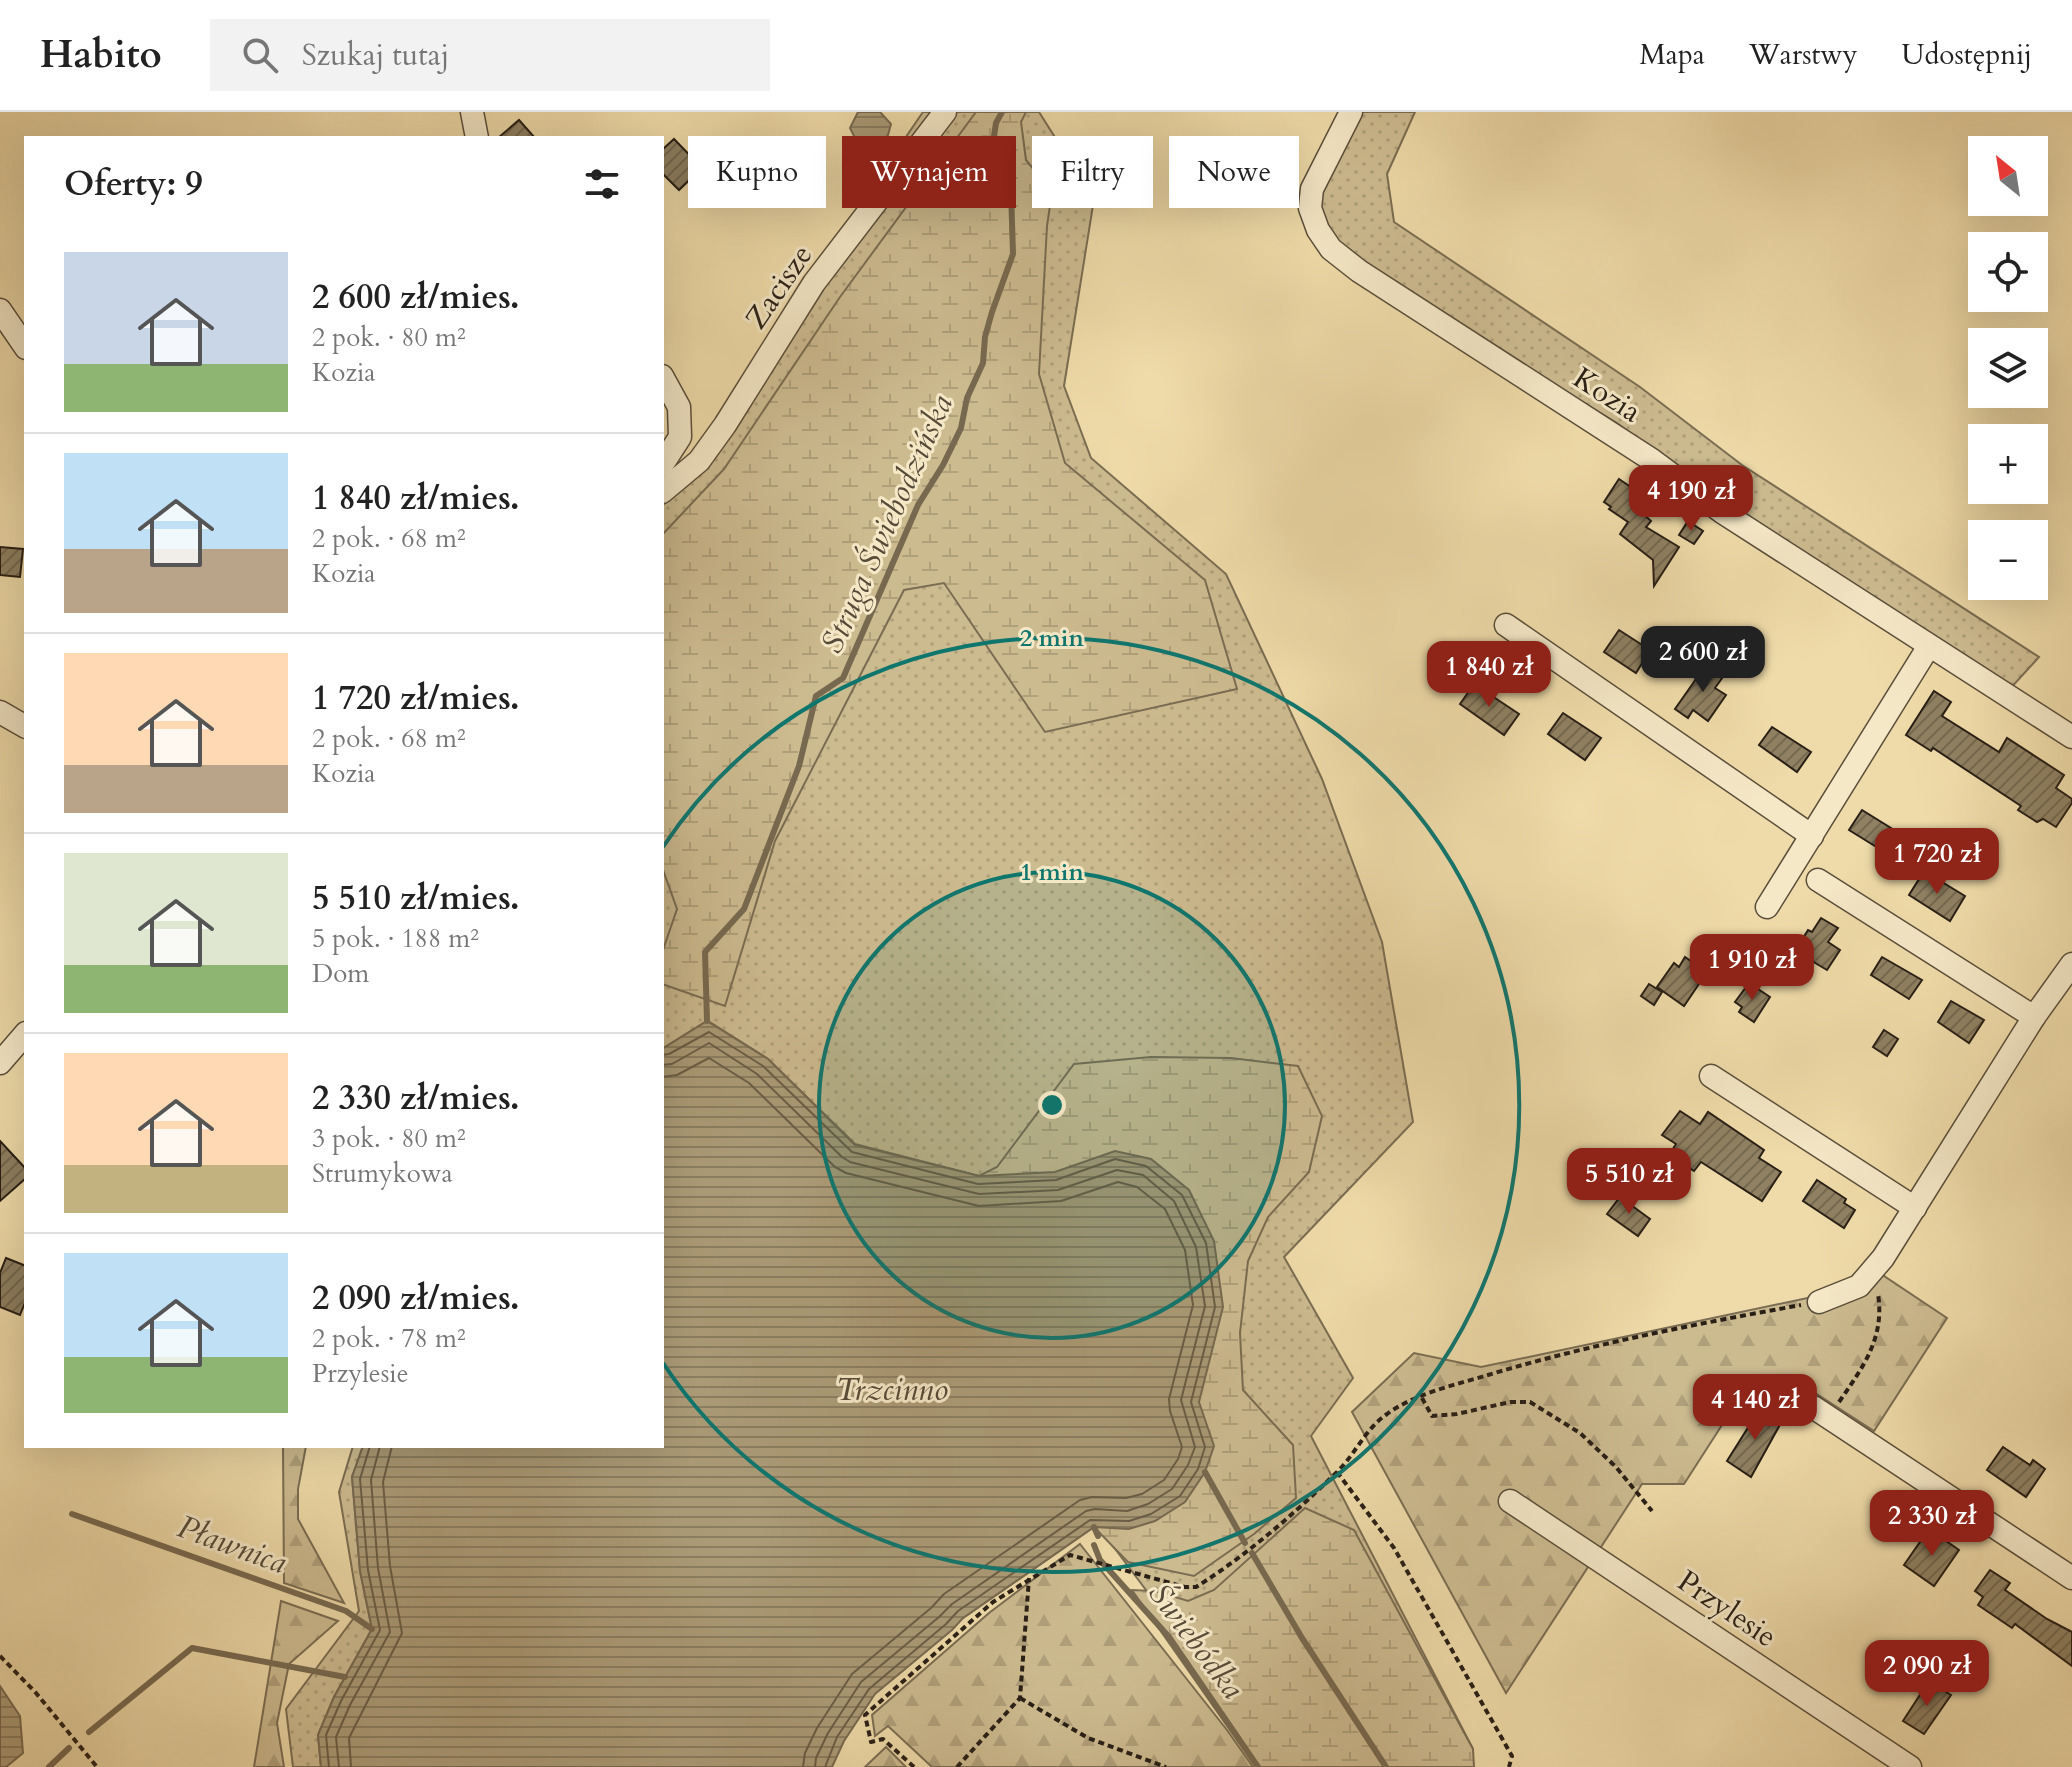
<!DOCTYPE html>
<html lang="pl">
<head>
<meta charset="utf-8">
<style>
  body { margin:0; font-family:Cardo,serif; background:#f2f2f2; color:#222; height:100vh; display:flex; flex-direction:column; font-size:30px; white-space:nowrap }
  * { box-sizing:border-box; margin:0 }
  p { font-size:26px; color:#767676 }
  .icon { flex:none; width:44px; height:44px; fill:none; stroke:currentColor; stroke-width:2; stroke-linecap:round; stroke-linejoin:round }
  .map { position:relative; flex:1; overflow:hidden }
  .sheet { position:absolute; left:24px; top:24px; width:640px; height:1312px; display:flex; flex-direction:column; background:#fff; border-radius:0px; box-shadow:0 8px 32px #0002 }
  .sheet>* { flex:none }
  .hud { position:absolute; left:688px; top:24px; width:760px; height:72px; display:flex; gap:16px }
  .needle { width:52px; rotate:330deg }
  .controls { position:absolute; left:1968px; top:24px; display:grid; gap:16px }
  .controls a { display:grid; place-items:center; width:80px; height:80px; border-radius:0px; background:#fff; box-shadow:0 8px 32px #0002; font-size:40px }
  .price { position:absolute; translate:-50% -68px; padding:0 18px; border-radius:16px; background:#8f2418; color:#fff; font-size:26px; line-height:52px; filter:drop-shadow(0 2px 4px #0008) }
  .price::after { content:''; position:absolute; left:50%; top:48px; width:24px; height:18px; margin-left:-12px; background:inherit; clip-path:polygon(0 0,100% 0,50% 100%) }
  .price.active { background:#222; color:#fff }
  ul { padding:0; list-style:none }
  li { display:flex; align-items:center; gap:24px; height:200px; padding:0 40px }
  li+li { border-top:2px solid #e0e0e0 }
  li span { display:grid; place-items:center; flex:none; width:224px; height:160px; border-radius:0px; color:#555 }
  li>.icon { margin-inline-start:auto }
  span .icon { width:96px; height:96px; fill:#fffc; stroke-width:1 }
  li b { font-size:34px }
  h2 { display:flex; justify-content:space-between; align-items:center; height:96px; padding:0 40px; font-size:34px }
  .pill { padding:0 28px; border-radius:0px; background:#fff; box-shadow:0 8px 32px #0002; font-size:28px; line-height:72px }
  .pill.active { background:#8f2418; color:#fff }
  header { display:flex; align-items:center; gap:48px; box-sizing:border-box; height:112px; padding:0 40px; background:#fff; border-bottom:2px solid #e0e0e0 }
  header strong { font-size:38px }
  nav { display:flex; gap:44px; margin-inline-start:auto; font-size:28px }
  .search { width:560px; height:72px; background:#f2f2f2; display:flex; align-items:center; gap:20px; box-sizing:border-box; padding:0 28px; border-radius:0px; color:#767676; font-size:30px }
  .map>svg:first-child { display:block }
</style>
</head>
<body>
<header>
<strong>Habito</strong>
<div class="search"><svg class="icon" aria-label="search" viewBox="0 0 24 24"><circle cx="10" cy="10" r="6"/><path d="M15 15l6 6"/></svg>Szukaj tutaj</div>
<nav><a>Mapa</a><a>Warstwy</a><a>Udostępnij</a></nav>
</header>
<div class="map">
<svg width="2072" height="1655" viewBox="0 0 2072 1655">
  <defs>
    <pattern id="grass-dots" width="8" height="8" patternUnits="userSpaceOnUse" patternTransform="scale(2)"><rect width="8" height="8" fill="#cdbb90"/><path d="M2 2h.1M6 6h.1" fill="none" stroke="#b0a07b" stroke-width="1.8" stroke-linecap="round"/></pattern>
    <pattern id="forest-firs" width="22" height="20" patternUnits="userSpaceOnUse" patternTransform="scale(2)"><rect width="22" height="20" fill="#cdbb90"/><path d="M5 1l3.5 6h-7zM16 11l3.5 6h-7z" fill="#b0a07b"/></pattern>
    <pattern id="wetland-marsh" width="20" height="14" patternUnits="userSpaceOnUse" patternTransform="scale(2)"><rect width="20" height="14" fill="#cdbb90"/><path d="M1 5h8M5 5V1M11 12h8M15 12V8" fill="none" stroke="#b0a07b"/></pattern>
    <pattern id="water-rules" width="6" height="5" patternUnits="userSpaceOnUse" patternTransform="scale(2)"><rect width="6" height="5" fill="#ab9b77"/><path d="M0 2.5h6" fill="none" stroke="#8b7e61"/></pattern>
    <pattern id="building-hatch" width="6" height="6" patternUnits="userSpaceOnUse" patternTransform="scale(2)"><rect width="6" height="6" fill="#8f8162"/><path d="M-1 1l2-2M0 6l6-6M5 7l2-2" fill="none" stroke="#756950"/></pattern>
  </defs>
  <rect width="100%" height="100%" fill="#efdba9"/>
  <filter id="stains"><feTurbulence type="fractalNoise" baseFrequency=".0025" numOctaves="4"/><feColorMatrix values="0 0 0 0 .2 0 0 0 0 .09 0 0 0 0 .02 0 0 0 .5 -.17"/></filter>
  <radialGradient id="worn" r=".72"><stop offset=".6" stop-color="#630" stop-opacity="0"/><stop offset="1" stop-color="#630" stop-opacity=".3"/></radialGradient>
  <g fill="url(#grass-dots)" stroke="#7a6d53" stroke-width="2">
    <path d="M923,0h116l55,87 -30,187 27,72 135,116 96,205 60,163 31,180 -129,135 69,121 -42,58 162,313v18l-291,-129 -72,-96 -131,-366 -124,-31 -87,-86 -60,-38 -46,28v-543l46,-46 152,-256z"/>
    <path d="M1359,0h56l-28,62 7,48 246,165 102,78 297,192 -30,33 -283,-184 -109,-83 -108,-65 -174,-114 -16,-35v-16z"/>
    <path d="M353,1334h10l-11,31 8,94 12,58 -38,68 -16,38 3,32h-28l-7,-58 73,-98 -20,-119z"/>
  </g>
  <g fill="url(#forest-firs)" stroke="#7a6d53" stroke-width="2">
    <path d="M1869,1154l78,52 -73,113 -68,-44 -15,22 -42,-26 -65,101h-42l-136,209 -154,-281 62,-59 67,14 355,-75z"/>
    <path d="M283,1334h23l-8,43v30l46,84 -60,-20z"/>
    <path d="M1080,1432l147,186 26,37h-321l-44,-41 -13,10 -3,-21 117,-102z"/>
    <path d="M281,1489l57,20 -49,43 -12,59 7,44h-30z"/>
    <path d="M886,1635l20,20h-41z"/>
  </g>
  <g fill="url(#wetland-marsh)" stroke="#7a6d53" stroke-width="2">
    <path d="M976,0h50l-5,10 5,38 26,32 -5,34 -8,148 26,89 140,117 32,109 -192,43 -101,-149 -40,7 -129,251 -50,165 -63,-22v-31l15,-44 -15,-42v-332l62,-66 116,-172z"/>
    <path d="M707,909l61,38 87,85 124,32 18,-9 77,-103 77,-7 80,1 67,8 24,50 -13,56 -41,45 -20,44 -8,72 3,57 50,55 3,53 -42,36 -60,42 -66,-14 -34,-35 -131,91 60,-385 -361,-184z"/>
    <path d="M1305,1396l49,22 119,219 1,18h-218l-124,-177 23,1 33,10 26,-11z"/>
  </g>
  <g fill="url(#water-rules)" stroke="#776950" stroke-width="2">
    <path d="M858,0h22l11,12 -3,11 -17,19 -10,-4 -11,-22z"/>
    <path d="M707,909l61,38 87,86 124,31 76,-4 60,-21 36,8 38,31 25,51 9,66 -24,95 15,44 -9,26 -20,30 -30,19 -26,8 -35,-2 -131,91 -11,12 -77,64 -31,47 -12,26h-511l-3,-32 16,-38 38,-68 -12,-58 -8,-94 11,-31h299v-397z"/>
    <path d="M0,1574l20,30 3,37 -17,14h-6z"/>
  </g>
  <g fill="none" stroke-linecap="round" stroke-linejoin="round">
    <g stroke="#6a5d46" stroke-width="2">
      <path d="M662,943l7,-1 40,-22 54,34 89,86 126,32 78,-4 59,-21 31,7 36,29 24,48 9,64 -24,95 14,45 -7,22 -18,27 -29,18 -22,7 -39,-1 -132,91 -12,13 -77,65 -32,48 -12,30"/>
      <path d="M662,953l10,-1 37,-21 48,31 85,83 8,5 129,32 79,-4 59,-20 26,5 31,26 22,46 9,59 -24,94 14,47 -7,18 -16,24 -24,15 -21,7 -32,-2 -9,2 -134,93 -13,13 -78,65 -33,51 -12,25 -1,9"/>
      <path d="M662,965l15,-2 32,-17 40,25 86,84 11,6 133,33 82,-5 57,-19 19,5 28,22 20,41 8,55 -24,94 1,12 12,36 -4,12 -14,21 -22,14 -16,4 -34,-1 -12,3 -136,94 -13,14 -79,66 -35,54 -12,25 -2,14"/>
      <path d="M329,1655l-3,-32 15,-34 39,-71 -12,-60 -8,-91 10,-33"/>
      <path d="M339,1655l-3,-30 14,-32 40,-73 -12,-64 -7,-88 9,-34"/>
      <path d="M351,1655l-2,-29 53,-105 -12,-67 -7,-84 9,-36"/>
    </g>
    <g stroke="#776950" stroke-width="6">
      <path d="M707,909l-2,-69 39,-43 55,-143 17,-70 27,-18 75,-173 25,-40 18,-37 6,-30 16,-35 2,-26 7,-25 21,-58 -2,-64 -18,-47 3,-20 6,-11"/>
      <path d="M1205,1360l40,71"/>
      <path d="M72,1402l274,97 26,18"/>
      <path d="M1094,1415l4,9"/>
      <path d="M1094,1433l6,15 69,77 89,130"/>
      <path d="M1252,1441l50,85 84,129"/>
      <path d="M89,1620l103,-84 153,29"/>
      <path d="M49,1655l20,-19"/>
    </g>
  </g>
  <g fill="url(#building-hatch)" stroke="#281f16" stroke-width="2">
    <path d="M519,8l16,18h-37z"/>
    <path d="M674,27l28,29 -23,22 -17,-17v-23z"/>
    <path d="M1619,367l25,17 -8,11 15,14 -5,6 33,20 -25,39 -1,-26 -33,-26 8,-12 -19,-13 2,-2 -7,-5z"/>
    <path d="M1688,409l15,10 -9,13 -15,-9z"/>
    <path d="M0,435l23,2 -3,28 -20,-2z"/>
    <path d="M1619,518l31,20 -14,23 -32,-21z"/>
    <path d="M1708,550l17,12 -10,14 11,7 -18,26 -15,-11 -5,8 -13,-9z"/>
    <path d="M1474,572l45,30 -15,21 -44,-31z"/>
    <path d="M1934,579l17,11 -9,14 57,36 8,-14 57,37 -8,13 16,11v4l-16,24 -13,-8 -6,3 -19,-12 3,-4 -88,-58 -2,3 -25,-16z"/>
    <path d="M1563,601l38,25 -16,22 -37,-26z"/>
    <path d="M1772,615l39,25 -14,20 -38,-27z"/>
    <path d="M1862,698l29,18 -13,20 -29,-18z"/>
    <path d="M1924,759l41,25 -15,25 -41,-26z"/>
    <path d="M1821,806l17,10 -10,14 12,8 -13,20 -32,-19 13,-21 4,2z"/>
    <path d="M1685,845l22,15 -23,34 -27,-19 17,-24 5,4z"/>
    <path d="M1882,845l40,23 -13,19 -38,-24z"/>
    <path d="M1749,871l21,14 -16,25 -15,-10 3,-5 -7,-5z"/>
    <path d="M1649,872l13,8 -8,13 -13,-9z"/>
    <path d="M1951,889l33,19 -15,23 -31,-21z"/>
    <path d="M1884,918l14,9 -11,17 -14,-9z"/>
    <path d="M1680,999l20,13 8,-12 56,38 -5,8 22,14 -19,29 -61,-39 -7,9 -25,-16 7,-11 -14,-9z"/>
    <path d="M0,1029l26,28v9l-26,23z"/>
    <path d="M1817,1068l29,19 -2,4 11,7 -11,18 -41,-27z"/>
    <path d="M1620,1085l30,22 -12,17 -31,-22z"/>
    <path d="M6,1146l20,8v34l-6,15 -20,-8v-34z"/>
    <path d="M1761,1295l21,14 -31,56 -24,-16z"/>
    <path d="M2003,1335l27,18 3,-5 12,9 -19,28 -39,-27z"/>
    <path d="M1929,1417l30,21 -25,36 -30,-21z"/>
    <path d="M1990,1458l20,13 -5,7 42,29 25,13v34l-57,-42 -3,4 -34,-23 5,-8 -8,-6z"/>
    <path d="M1929,1569l22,14 -27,39 -21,-13z"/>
  </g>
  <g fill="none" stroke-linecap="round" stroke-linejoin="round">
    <g stroke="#5a4e3b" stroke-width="25">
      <g id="minor">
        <path d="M472,0l5,26"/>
        <path d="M1351,0l-39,77 -2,19 8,22 13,19 28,22 293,189 70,52 350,225"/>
        <path d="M0,198l26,38"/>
        <path d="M662,264l17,31 1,30 -18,28"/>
        <path d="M662,380l37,-31 26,-36 89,-142 131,-171"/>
        <path d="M1506,513l306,211"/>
        <path d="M0,600l26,15"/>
        <path d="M1818,768l216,137"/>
        <path d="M1767,795l162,-261"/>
        <path d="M0,951l26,-30"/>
        <path d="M1711,964l204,132"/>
        <path d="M1819,1190l40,-16 24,-28 151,-241 38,-53"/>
        <path d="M1813,1295l259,171"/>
        <path d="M1510,1389l400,266"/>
      </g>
    </g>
    <g stroke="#281f16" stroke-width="4" stroke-dasharray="6 4" stroke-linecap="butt">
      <path d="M1422,1286l10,18 25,-2 53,-12h20l50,31 36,34 36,44"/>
      <path d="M1839,1290c24,-35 46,-64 39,-108"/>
      <path d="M1337,1360l57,76 118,208 -3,11"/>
      <path d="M0,1544l36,37 61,74"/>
      <path d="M1020,1586l68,40 78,29"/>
      <path d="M914,1655l-31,-28 -12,3 -6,-27 128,-113 77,-47 115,32h11c51,-32 97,-72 140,-114 19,-18 29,-44 51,-59 29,-21 68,-29 101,-39 103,-31 208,-51 313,-70"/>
      <path d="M957,1655l63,-69 9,-120"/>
    </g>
    <use href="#minor" stroke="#f5e8c7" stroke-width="22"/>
  </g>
  <circle cx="1052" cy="993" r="233" fill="#0f766e" fill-opacity=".12"/>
  <g fill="none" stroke="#0f766e" stroke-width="4">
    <circle cx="1052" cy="993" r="233"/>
    <path d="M663 735A467 467 0 1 1 663 1251"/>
  </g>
  <g text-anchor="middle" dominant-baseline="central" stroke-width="6" stroke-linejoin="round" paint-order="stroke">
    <g font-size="30" fill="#281f16" stroke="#f5e8c7">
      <text transform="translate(779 175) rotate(-56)">Zacisze</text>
      <text transform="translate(1607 283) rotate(33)">Kozia</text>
      <text transform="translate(1727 1497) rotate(34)">Przylesie</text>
    </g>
    <g font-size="32" font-style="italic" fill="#564a38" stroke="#f5e8c7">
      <text transform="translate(887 412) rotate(-66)">Struga Świebodzińska</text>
      <text x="892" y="1278">Trzcinno</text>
      <text transform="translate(232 1433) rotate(20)">Pławnica</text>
      <text transform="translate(1196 1529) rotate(53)">Świebódka</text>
    </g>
  </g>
  <circle cx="1052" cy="993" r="12" fill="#0f766e" stroke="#f5e8c7" stroke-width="4"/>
  <g font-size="24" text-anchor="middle" font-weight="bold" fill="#0f766e" stroke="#f5e8c7" stroke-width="6" stroke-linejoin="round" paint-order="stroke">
    <text x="1052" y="534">2 min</text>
    <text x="1052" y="768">1 min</text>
  </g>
  <rect width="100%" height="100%" filter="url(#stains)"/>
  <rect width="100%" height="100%" fill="url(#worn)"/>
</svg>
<div class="controls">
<a><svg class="needle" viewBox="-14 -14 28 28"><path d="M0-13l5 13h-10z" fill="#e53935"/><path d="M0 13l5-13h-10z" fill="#767676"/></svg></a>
<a><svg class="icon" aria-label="locate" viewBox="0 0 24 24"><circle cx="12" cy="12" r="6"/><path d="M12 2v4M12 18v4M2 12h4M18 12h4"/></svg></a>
<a><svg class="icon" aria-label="layers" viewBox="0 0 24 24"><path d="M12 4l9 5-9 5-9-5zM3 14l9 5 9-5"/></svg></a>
<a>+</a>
<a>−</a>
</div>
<b class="price" style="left:1691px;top:421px">4 190 zł</b>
<b class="price active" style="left:1703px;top:582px">2 600 zł</b>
<b class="price" style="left:1489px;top:597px">1 840 zł</b>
<b class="price" style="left:1937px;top:784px">1 720 zł</b>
<b class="price" style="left:1752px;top:890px">1 910 zł</b>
<b class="price" style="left:1629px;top:1104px">5 510 zł</b>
<b class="price" style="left:1755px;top:1330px">4 140 zł</b>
<b class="price" style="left:1932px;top:1446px">2 330 zł</b>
<b class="price" style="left:1927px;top:1596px">2 090 zł</b>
<div class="hud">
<a class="pill">Kupno</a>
<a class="pill active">Wynajem</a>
<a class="pill">Filtry</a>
<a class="pill">Nowe</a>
</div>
<section class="sheet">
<h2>Oferty: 9<svg class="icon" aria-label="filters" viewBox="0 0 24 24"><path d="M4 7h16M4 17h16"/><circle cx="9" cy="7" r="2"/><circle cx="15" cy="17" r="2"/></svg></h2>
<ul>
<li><span style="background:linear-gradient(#c9d6e8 70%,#8fb573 0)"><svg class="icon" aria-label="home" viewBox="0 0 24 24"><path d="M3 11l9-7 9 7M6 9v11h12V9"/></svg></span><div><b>2 600 zł/mies.</b><p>2 pok. · 80 m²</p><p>Kozia</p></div></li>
<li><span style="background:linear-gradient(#bfe0f5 60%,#b9a48a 0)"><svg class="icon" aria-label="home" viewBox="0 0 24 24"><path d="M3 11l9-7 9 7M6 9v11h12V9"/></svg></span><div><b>1 840 zł/mies.</b><p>2 pok. · 68 m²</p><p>Kozia</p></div></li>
<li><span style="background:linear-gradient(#ffd9b3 70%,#b9a48a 0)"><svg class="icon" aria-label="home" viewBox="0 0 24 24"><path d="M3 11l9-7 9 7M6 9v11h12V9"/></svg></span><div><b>1 720 zł/mies.</b><p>2 pok. · 68 m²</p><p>Kozia</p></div></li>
<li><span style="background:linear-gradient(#dfe7d0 70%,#8fb573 0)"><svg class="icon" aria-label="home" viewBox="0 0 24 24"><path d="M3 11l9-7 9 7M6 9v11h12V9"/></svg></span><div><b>5 510 zł/mies.</b><p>5 pok. · 188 m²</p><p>Dom</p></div></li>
<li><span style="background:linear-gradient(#ffd9b3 70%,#c2b280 0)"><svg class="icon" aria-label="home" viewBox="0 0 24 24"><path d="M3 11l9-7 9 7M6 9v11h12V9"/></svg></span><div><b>2 330 zł/mies.</b><p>3 pok. · 80 m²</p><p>Strumykowa</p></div></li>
<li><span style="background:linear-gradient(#bfe0f5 65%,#8fb573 0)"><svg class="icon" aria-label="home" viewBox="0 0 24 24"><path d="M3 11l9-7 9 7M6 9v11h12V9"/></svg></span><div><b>2 090 zł/mies.</b><p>2 pok. · 78 m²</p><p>Przylesie</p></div></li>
</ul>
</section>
</div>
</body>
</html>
